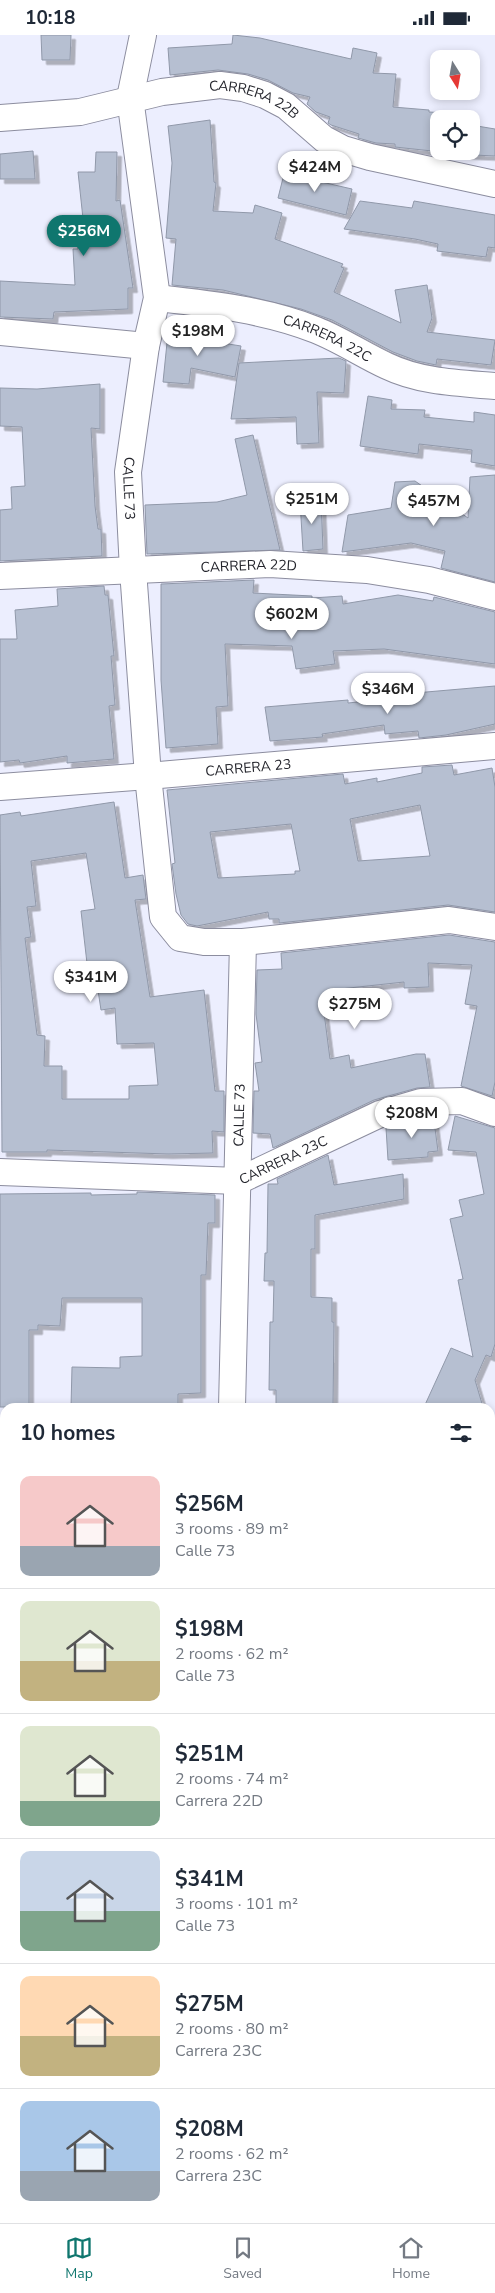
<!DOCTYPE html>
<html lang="en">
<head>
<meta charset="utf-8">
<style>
  body { margin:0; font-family:"Nunito Sans",sans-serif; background:#f2f2f3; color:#1f2937; height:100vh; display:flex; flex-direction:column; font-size:19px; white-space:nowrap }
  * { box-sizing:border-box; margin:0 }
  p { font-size:16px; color:#747a83 }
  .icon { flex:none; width:28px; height:28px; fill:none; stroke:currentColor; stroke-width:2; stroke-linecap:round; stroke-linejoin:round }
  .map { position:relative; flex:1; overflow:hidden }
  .sheet { position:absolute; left:0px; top:1368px; width:495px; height:821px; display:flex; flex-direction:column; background:#fff; border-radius:15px 15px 0 0; box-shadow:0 2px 8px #0003 }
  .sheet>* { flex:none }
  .needle { width:32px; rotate:169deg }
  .tools { position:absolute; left:430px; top:15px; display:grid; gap:10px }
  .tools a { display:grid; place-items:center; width:50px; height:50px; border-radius:10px; background:#fff; box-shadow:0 2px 8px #0003; font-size:25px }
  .price { position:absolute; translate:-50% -42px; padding:0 11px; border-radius:18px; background:#fff; color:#222; font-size:16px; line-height:32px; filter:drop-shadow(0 1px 2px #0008) }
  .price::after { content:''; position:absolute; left:50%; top:30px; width:15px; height:11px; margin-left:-8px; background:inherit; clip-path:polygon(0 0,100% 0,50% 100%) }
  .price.current { background:#0f766e; color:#fff }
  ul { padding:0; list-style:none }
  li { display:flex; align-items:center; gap:15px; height:125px; padding:0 20px }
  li+li { border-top:1px solid #e0e1e3 }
  li span { display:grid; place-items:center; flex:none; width:140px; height:100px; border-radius:10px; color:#555 }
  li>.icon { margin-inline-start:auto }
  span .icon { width:60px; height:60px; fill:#fffc; stroke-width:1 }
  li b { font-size:21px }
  h2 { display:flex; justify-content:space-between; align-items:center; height:60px; padding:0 20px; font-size:21px }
  .status { display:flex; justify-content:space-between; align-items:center; height:35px; padding:0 25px; background:#fff; direction:ltr }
  .status svg { height:14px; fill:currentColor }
  .tab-bar { display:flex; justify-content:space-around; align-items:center; height:70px; border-top:1px solid #e0e1e3; background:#fff; font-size:14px; color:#747a83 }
  .tab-bar a { display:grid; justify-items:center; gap:2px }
  .tab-bar .current { color:#0f766e }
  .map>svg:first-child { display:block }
</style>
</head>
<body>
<div class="status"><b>10:18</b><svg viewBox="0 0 49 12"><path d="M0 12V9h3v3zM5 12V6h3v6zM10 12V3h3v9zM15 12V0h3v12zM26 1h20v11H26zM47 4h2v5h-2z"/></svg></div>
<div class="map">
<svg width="495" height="2188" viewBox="0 0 495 2188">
  <defs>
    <filter id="shadow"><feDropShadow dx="4.5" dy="4.5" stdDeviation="0" flood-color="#0004"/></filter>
  </defs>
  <rect width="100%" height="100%" fill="#eceefe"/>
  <path fill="#e0e2fd" d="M490,1661l5,6v521h-245v-4h240z"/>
  <g fill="#b6bfd1" stroke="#9098a9" fill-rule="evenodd" filter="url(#shadow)">
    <path d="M41,0h30l-1,25h-28z"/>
    <path d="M233,0l27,3 91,21 2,-11 24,5 -4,20 23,1 -3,33 36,3v2l37,2 -1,5h-26v32h32v-26l24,4v27l-63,-3v-2l-37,-4v-3l-19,-1 -18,-5 1,-4 -28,-9 -3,-2 2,-6 -14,-5 -9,-8 3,-7 -17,-4 -25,-13 -20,-6 -30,-4 -48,5 -2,-27 64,-4z"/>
    <path d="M210,85l4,62 2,1 -3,28 40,2 2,-8 27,8 -7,26 68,25 -2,3 3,1 -10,24 67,31 -6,-33 32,-5 5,33 -5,14 68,8 -4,25 -54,-6 -1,6 -19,-4 -24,-9 -61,-32 -31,-11 -78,-19 -51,-5 4,-46 -10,-1 6,-75 -4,-37z"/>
    <path d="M33,116l2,28h-35v-25z"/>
    <path d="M96,117h21l-1,49 4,-1 13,88h-5v21l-74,3 -1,7 -53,-2v-36l75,4 -2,-36h5l-3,-20 9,-1 -6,-56h17z"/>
    <path d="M285,135l20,5 -1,3 48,11 -6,26 -68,-17z"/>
    <path d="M360,166l52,7 2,-7 81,14v33l-7,-1 -2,10 -49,-6 1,-7 -23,-5 -71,-10z"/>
    <path d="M168,298l49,5 -1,4 25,4 -6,31 -44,-9 -2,16 -26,-2z"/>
    <path d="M339,323l7,3 -2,32 -27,-1 2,51 -22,1 -1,-27 -65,2 8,-56z"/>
    <path d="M100,349v45l-9,-1 4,78 3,23h3l1,27 -102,5v-51l12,-1 -1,-22 14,-1 -3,-59 -22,-1v-38l37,1z"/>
    <path d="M368,361l24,4 -1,9 34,1 -1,7 50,5v-10l21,3v51l-24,-4 1,-12 -53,-6 -1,10 -58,-8z"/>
    <path d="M253,400l27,115 -133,4 -2,-49 72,-3 30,-7 -12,-56z"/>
    <path d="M495,440v107l-54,-14 4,-17 -34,-8 -69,9 6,-37 43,-7 4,-26 20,-1 53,37 2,-41z"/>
    <path d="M321,463l2,51 -20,2 -3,-50z"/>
    <path d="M254,545l-1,13 59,3v2l30,-2 1,8 55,-9 35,6 1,-4 61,15v52l-111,-15 -51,2 2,13 -39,5 -4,-23 -67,-2 3,62 -12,1 2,37 -52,4 -5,-68v-96z"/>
    <path d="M104,551l1,9h3l6,61h-3l4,49 -6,1 5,53 -47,4v-7l-47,7 -1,-3 -19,2v-123h17l-2,-29 43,-4 -1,-17z"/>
    <path d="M495,651v38l-49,11 -27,3 -1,-7 -33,3 -1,-9 -62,9 1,3 -53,4 -5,-34 83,-7v3l67,-7v-3z"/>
    <path d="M452,730l2,10 38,-7 3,19v125l-47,-7 -169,18v-4h-10l-1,-7 -71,14 -9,-2 -7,-9 -5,-21 -4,-30 3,-1 -8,-73 176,-16 2,10 32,-6v4l45,-9v-6zM420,770l10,51 -72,5 -8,-42zM291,789l9,47h-5v3l-77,4 -8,-46z"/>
    <path d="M114,767l11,76 18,-3 3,24 -11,1 15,97 54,-7 11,101h9v41l-12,-1 1,22 -45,1 -121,-4v2h-45l-2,-337 20,-3 1,4zM86,818l9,56 -14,2 7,61 7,-1 6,39 14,-2 2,36 37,-1 4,42 -29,1v13h-67v-33h-18l1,-30 -8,-1 -12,-97 6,-1 -4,-30 9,-1 -5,-45z"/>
    <path d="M449,900l46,7v140l-3,14 -31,-10 16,-80 -12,-2 7,-39 -44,-2 1,24 -25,1v-6l-64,7 1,6 -19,2 8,62 19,-4 2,13 65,-14h9l5,33 -13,1 -43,12 -101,48 -3,-14 -17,-1 1,-42h5l-4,-28 7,-1 -6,-48 1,-44 25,-1 -1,-16z"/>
    <path d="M455,1081l40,12v216l-4,13 -5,-2 -11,25 8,27h-59l27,-59 22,9 -15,-77 5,-1 -13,-60 13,-3 -4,-16 25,-6 -8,-42 -28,-2z"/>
    <path d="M423,1082h9v4h2l4,30 -10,1v5l-40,3 -2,-32z"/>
    <path d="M328,1120l6,30 69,-11 1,25 -89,16v34h-4v48l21,1v24h2l-1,85h-57v-17h-7l1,-68h3l1,-41h-10l1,-28h2l1,-69h10l-1,-5z"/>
    <path d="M137,1157l78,3v28h-7l-2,52h-5v118l-23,1v13h-107l1,-40 48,1v-11l22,-1v-58h-80l-2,28 -22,-1v5h-9v77h-29v-213l91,-1v2l46,-1z"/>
  </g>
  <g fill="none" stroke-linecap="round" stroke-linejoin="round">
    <g stroke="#8c8d9f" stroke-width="28">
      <g id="street">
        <path id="s1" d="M143,0l-13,63 27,200 -11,48 -18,126 5,98 15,206 15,141 17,21 24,4h39l206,-22 46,7"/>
        <path id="s2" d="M0,83l80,-6 82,-20 58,-7 23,3 22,7 21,11 38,33 19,10 27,8 125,27"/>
        <path id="s3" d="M157,263c53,6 109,12 159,32 25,10 47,25 71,36 33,16 72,17 108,20"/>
        <path d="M0,297l146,14"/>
        <path id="s4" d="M0,541l270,-12 97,6 62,10 66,17"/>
        <path id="s5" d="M0,752l148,-11 347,-30"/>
        <path id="s6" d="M0,1137l238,9 142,-67 41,-12 41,-1 33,12"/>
        <path id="s7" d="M232,1372l11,-465"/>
        <path d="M490,1399l5,-1"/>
        <path d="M0,1427h5"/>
        <path d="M0,1626l5,1"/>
        <path d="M0,1943h5"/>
        <path d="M212,2188v-4"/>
      </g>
    </g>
    <use href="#street" stroke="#fff" stroke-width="26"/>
  </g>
  <g text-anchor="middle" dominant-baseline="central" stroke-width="5" stroke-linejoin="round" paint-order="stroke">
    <g font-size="14" fill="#24252c" stroke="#eceefe">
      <text stroke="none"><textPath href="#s2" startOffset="260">CARRERA 22B</textPath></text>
      <text stroke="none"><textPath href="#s3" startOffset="176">CARRERA 22C</textPath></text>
      <text stroke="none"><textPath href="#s1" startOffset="459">CALLE 73</textPath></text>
      <text stroke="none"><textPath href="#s4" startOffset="249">CARRERA 22D</textPath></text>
      <text stroke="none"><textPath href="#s5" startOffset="249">CARRERA 23</textPath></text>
      <text stroke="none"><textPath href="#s7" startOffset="292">CALLE 73</textPath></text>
      <text stroke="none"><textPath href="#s6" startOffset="288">CARRERA 23C</textPath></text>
    </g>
  </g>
</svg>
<div class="tools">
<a><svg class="needle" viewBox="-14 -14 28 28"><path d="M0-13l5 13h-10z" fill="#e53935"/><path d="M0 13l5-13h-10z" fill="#747a83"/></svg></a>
<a><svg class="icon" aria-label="locate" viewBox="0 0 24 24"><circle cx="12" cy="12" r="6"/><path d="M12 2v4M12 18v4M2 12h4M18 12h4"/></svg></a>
</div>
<b class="price" style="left:315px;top:158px">$424M</b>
<b class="price current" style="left:84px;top:222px">$256M</b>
<b class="price" style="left:198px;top:322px">$198M</b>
<b class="price" style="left:312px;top:490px">$251M</b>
<b class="price" style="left:434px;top:492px">$457M</b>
<b class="price" style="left:292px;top:605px">$602M</b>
<b class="price" style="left:388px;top:680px">$346M</b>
<b class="price" style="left:91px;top:968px">$341M</b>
<b class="price" style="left:355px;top:995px">$275M</b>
<b class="price" style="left:412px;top:1104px">$208M</b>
<section class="sheet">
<h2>10 homes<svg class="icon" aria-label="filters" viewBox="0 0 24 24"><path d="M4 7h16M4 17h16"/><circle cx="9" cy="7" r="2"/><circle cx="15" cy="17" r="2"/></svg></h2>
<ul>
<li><span style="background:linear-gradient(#f6c9c9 70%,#9aa5b1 0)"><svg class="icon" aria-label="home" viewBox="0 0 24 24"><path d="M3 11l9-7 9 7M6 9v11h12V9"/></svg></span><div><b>$256M</b><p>3 rooms · 89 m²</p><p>Calle 73</p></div></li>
<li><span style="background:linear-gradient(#dfe7d0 60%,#c2b280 0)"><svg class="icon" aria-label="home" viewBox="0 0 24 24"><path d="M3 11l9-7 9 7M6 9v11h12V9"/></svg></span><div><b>$198M</b><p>2 rooms · 62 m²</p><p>Calle 73</p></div></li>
<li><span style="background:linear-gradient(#dfe7d0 75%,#7fa58c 0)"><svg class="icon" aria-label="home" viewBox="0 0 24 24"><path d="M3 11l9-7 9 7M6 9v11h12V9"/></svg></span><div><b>$251M</b><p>2 rooms · 74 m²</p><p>Carrera 22D</p></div></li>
<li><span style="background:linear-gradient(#c9d6e8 60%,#7fa58c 0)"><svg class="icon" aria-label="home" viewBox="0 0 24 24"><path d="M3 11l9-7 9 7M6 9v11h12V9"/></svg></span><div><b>$341M</b><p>3 rooms · 101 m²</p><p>Calle 73</p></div></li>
<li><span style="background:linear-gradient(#ffd9b3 60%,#c2b280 0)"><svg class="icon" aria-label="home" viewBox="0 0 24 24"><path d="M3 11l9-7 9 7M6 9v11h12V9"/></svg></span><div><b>$275M</b><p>2 rooms · 80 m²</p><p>Carrera 23C</p></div></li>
<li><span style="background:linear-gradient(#a9c7e8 70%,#9aa5b1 0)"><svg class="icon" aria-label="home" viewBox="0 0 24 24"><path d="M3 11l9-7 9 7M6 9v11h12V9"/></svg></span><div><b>$208M</b><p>2 rooms · 62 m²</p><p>Carrera 23C</p></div></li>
</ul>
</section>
</div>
<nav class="tab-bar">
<a class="current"><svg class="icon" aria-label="map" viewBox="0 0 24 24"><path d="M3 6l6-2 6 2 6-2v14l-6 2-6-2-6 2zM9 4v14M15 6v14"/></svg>Map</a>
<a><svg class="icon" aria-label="saved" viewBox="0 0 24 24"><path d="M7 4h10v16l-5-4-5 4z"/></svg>Saved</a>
<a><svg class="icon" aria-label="home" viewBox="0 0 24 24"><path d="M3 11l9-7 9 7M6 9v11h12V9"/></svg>Home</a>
</nav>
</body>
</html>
